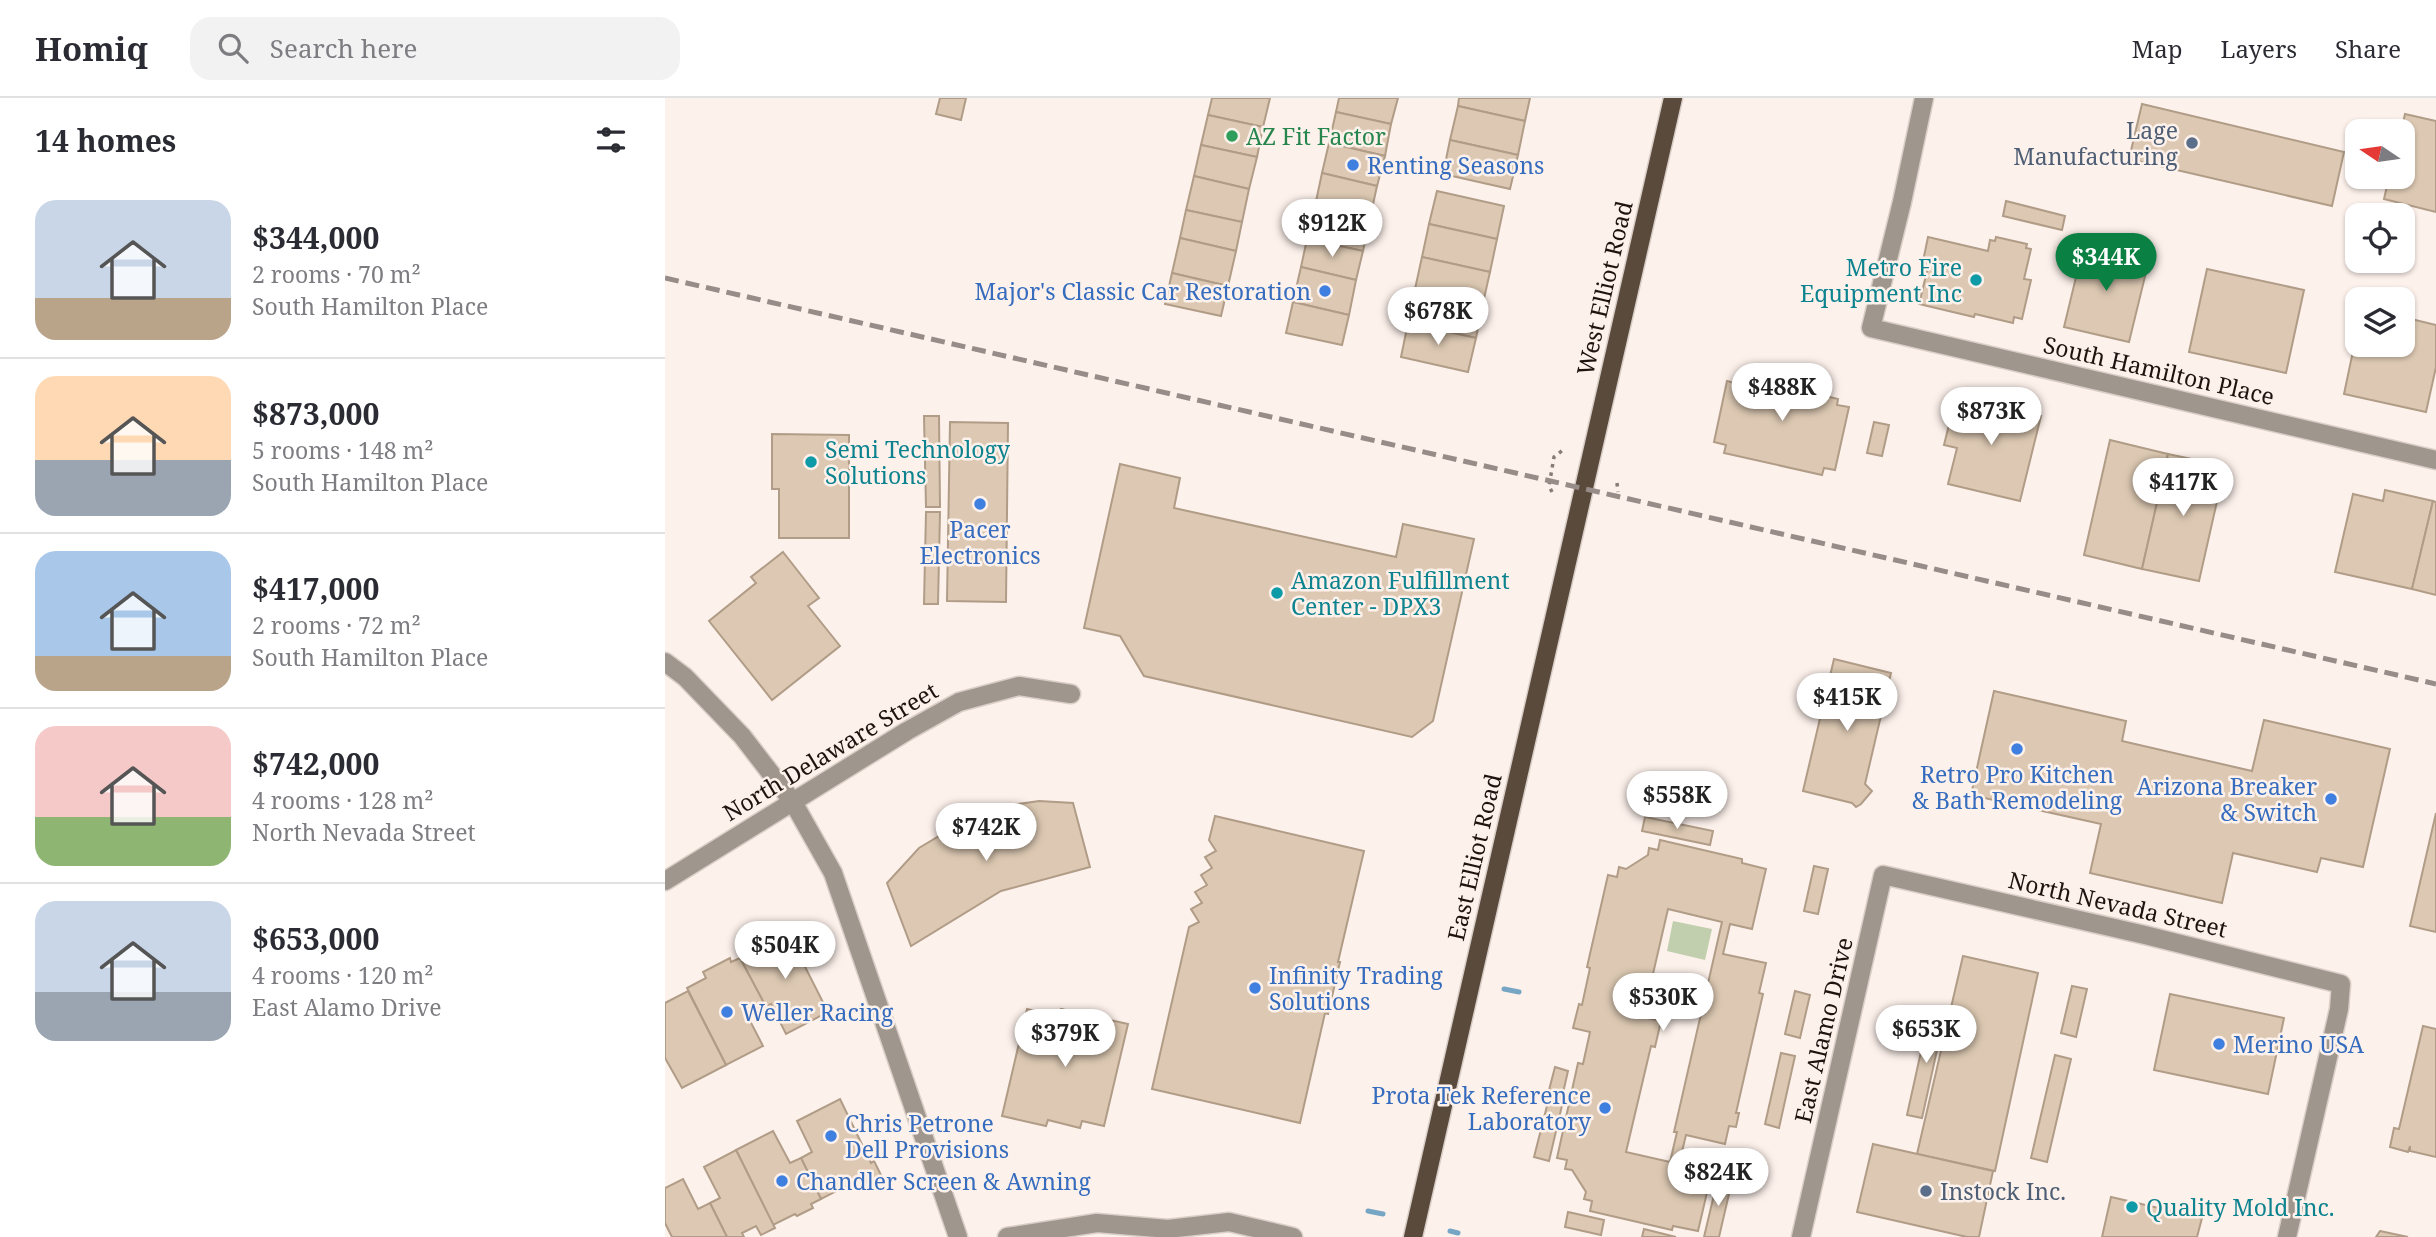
<!DOCTYPE html>
<html lang="en">
<head>
<meta charset="utf-8">
<style>
  body { margin:0; font-family:"Noto Serif",serif; background:#f2f2f3; color:#2b2b33; height:100vh; display:flex; flex-direction:column; font-size:26px; white-space:nowrap }
  * { box-sizing:border-box; margin:0 }
  p { font-size:23px; color:#7c7c81 }
  .icon { flex:none; width:38px; height:38px; fill:none; stroke:currentColor; stroke-width:2; stroke-linecap:round; stroke-linejoin:round }
  .map { position:relative; flex:1; overflow:hidden }
  .panel { display:flex; flex-direction:column; background:#fff; width:665px }
  .panel>* { flex:none }
  .needle { width:46px; rotate:283deg }
  .buttons { position:absolute; left:1680px; top:21px; display:grid; gap:14px }
  .buttons a { display:grid; place-items:center; width:70px; height:70px; border-radius:14px; background:#fff; box-shadow:0 2px 5px #0004; font-size:35px }
  .price { position:absolute; translate:-50% -60px; padding:0 16px; border-radius:24px; background:#fff; color:#222; font-size:23px; line-height:46px; filter:drop-shadow(0 2px 4px #0008) }
  .price::after { content:''; position:absolute; left:50%; top:42px; width:21px; height:16px; margin-left:-10px; background:inherit; clip-path:polygon(0 0,100% 0,50% 100%) }
  .price.on { background:#0b8043; color:#fff }
  ul { padding:0; list-style:none }
  li { display:flex; align-items:center; gap:21px; height:175px; padding:0 35px }
  li+li { border-top:2px solid #e1e1e2 }
  li span { display:grid; place-items:center; flex:none; width:196px; height:140px; border-radius:21px; color:#555 }
  li>.icon { margin-inline-start:auto }
  span .icon { width:84px; height:84px; fill:#fffc; stroke-width:1 }
  li b { font-size:30px }
  h2 { display:flex; justify-content:space-between; align-items:center; height:84px; padding:0 35px; font-size:30px }
  header { display:flex; align-items:center; gap:42px; box-sizing:border-box; height:98px; padding:0 35px; background:#fff; border-bottom:2px solid #e1e1e2 }
  header strong { font-size:33px }
  nav { display:flex; gap:38px; margin-inline-start:auto; font-size:24px }
  .search { width:490px; height:63px; background:#f2f2f3; display:flex; align-items:center; gap:18px; box-sizing:border-box; padding:0 24px; border-radius:21px; color:#7c7c81; font-size:26px }
  main { display:flex; flex:1; min-height:0 }
  .map>svg:first-child { display:block }
</style>
</head>
<body>
<header>
<strong>Homiq</strong>
<div class="search"><svg class="icon" aria-label="search" viewBox="0 0 24 24"><circle cx="10" cy="10" r="6"/><path d="M15 15l6 6"/></svg>Search here</div>
<nav><a>Map</a><a>Layers</a><a>Share</a></nav>
</header>
<main>
<section class="panel">
<h2>14 homes<svg class="icon" aria-label="filters" viewBox="0 0 24 24"><path d="M4 7h16M4 17h16"/><circle cx="9" cy="7" r="2"/><circle cx="15" cy="17" r="2"/></svg></h2>
<ul>
<li><span style="background:linear-gradient(#c9d6e8 70%,#b9a48a 0)"><svg class="icon" aria-label="home" viewBox="0 0 24 24"><path d="M3 11l9-7 9 7M6 9v11h12V9"/></svg></span><div><b>$344,000</b><p>2 rooms · 70 m²</p><p>South Hamilton Place</p></div></li>
<li><span style="background:linear-gradient(#ffd9b3 60%,#9aa5b1 0)"><svg class="icon" aria-label="home" viewBox="0 0 24 24"><path d="M3 11l9-7 9 7M6 9v11h12V9"/></svg></span><div><b>$873,000</b><p>5 rooms · 148 m²</p><p>South Hamilton Place</p></div></li>
<li><span style="background:linear-gradient(#a9c7e8 75%,#b9a48a 0)"><svg class="icon" aria-label="home" viewBox="0 0 24 24"><path d="M3 11l9-7 9 7M6 9v11h12V9"/></svg></span><div><b>$417,000</b><p>2 rooms · 72 m²</p><p>South Hamilton Place</p></div></li>
<li><span style="background:linear-gradient(#f6c9c9 65%,#8fb573 0)"><svg class="icon" aria-label="home" viewBox="0 0 24 24"><path d="M3 11l9-7 9 7M6 9v11h12V9"/></svg></span><div><b>$742,000</b><p>4 rooms · 128 m²</p><p>North Nevada Street</p></div></li>
<li><span style="background:linear-gradient(#c9d6e8 65%,#9aa5b1 0)"><svg class="icon" aria-label="home" viewBox="0 0 24 24"><path d="M3 11l9-7 9 7M6 9v11h12V9"/></svg></span><div><b>$653,000</b><p>4 rooms · 120 m²</p><p>East Alamo Drive</p></div></li>
</ul>
</section>
<div class="map">
<svg width="1771" height="1139" viewBox="0 0 1771 1139">
  <rect width="100%" height="100%" fill="#fdf1eb"/>
  <path fill="#c1cfae" d="M1008,823l39,8 -7,31 -38,-9z"/>
  <g fill="none" stroke-linecap="round" stroke-linejoin="round">
    <g stroke="#76a6c3" stroke-width="5">
      <path d="M839,891l15,3"/>
      <path d="M703,1113l15,3"/>
      <path d="M785,1133l8,2"/>
    </g>
  </g>
  <g fill="#ddc9b3" stroke="#b09c87" stroke-width="2" fill-rule="evenodd">
    <path d="M275,0h26l-5,22 -25,-6z"/>
    <path d="M547,0h58l-7,29 -55,-12z"/>
    <path d="M674,0h59l-7,26 -55,-12z"/>
    <path d="M794,0h71l-5,23 -67,-15z"/>
    <path d="M1477,6l202,48 -12,54 -203,-47z"/>
    <path d="M793,8l67,15 -7,34 -68,-15z"/>
    <path d="M671,14l55,12 -6,32 -56,-13z"/>
    <path d="M1740,16l31,7v91l-52,-13 5,-22h14v-46h-2z"/>
    <path d="M543,17l55,12 -6,30 -56,-12z"/>
    <path d="M785,42l68,15 -8,34 -67,-15z"/>
    <path d="M664,45l56,13 -8,30 -55,-13z"/>
    <path d="M536,47l56,12 -8,32 -55,-13z"/>
    <path d="M657,75l55,13 -7,32 -55,-12z"/>
    <path d="M529,78l55,13 -7,33 -56,-12z"/>
    <path d="M772,93l67,15 -7,33 -68,-15z"/>
    <path d="M1341,103l59,15 -3,14 -59,-14z"/>
    <path d="M650,108l55,12 -7,33 -56,-12z"/>
    <path d="M521,112l56,12 -6,29 -56,-13z"/>
    <path d="M764,126l68,15 -7,33 -68,-15z"/>
    <path d="M1263,139l60,14 2,-11 5,1 1,-4 31,7 -1,4 5,1 -7,30 7,1 -9,39 -8,-2 -1,6 -38,-9 -1,3 -55,-13 9,-37 -6,-1z"/>
    <path d="M515,140l56,13 -8,35 -56,-13z"/>
    <path d="M642,141l56,12 -7,29 -55,-13z"/>
    <path d="M1419,146l65,16 -20,82 -65,-15z"/>
    <path d="M757,159l68,15 -7,31 -68,-14z"/>
    <path d="M636,169l55,13 -7,35 -56,-13z"/>
    <path d="M1542,171l97,21 -18,83 -97,-21z"/>
    <path d="M507,175l56,13 -7,30 -56,-12z"/>
    <path d="M750,191l68,14 -7,35 -68,-15z"/>
    <path d="M628,204l56,13 -7,30 -56,-12z"/>
    <path d="M1738,219l33,8v42l-10,45 -82,-18 13,-62v13h46z"/>
    <path d="M743,225l68,15 -8,34 -67,-15z"/>
    <path d="M1093,274l65,15 -2,8 17,4 -1,6 12,2 -14,63 -11,-2 -2,7 -98,-22 2,-8 -12,-3 13,-61 12,3 2,-8 16,4z"/>
    <path d="M1291,298l85,20 -21,85 -72,-17 9,-36 -13,-3z"/>
    <path d="M259,318h15l1,91h-14z"/>
    <path d="M285,324l58,1 -2,179 -59,-1z"/>
    <path d="M1209,324l15,3 -7,31 -15,-3z"/>
    <path d="M107,336l77,1v103h-70v-49h-7z"/>
    <path d="M1445,342l58,14 -26,115 -58,-14z"/>
    <path d="M1503,356l57,12 -26,115 -57,-12z"/>
    <path d="M455,366l60,14 -6,30 222,49 7,-33 71,15 -41,182 -21,16 -268,-61 -24,-40 -36,-8z"/>
    <path d="M1720,392l48,11 -21,88 -77,-17 18,-78 30,7z"/>
    <path d="M1768,403l3,1v93l-24,-6z"/>
    <path d="M261,414h14l-2,92h-14z"/>
    <path d="M118,454l36,46 -11,8 32,40 -68,54 -63,-79 47,-38 -5,-6z"/>
    <path d="M1169,561l57,14 -26,111 7,7 -11,13 -5,3 -4,-4 -49,-12z"/>
    <path d="M1329,593l132,30 -4,20 130,30 12,-51 126,29 -27,118 -42,-9 -4,14 -84,-19 -11,50 -132,-30 11,-49 -130,-29z"/>
    <path d="M374,703l34,2 17,64 -89,24 -90,55 -24,-63 32,-35 37,-22 42,-19z"/>
    <path d="M1771,715v119l-26,-6z"/>
    <path d="M550,718l149,35 -26,111h2l-12,52 -3,-1 -25,110 -148,-34 37,-162 10,-5 -8,-13 11,-6 -7,-11 12,-7 -6,-10 11,-7 -7,-11 11,-6 -7,-11z"/>
    <path d="M980,719l68,14 -3,14 -68,-14z"/>
    <path d="M995,742l82,19v4l24,6 -14,60 -22,-5 -7,30 43,9 -7,30 4,1 -27,119h3l-3,14 -7,-1 -4,18 -39,-9 -7,29 33,7 -14,60 -25,-5 -1,4 -82,-19 2,-10 -8,-2 2,-7 -14,-22 -7,-1 2,-9 -10,-2 21,-95 5,1 7,-32 -17,-4 6,-24 3,1 8,-37 -3,-1 21,-92 9,2 2,-10 7,2 22,-14 1,-7 9,2zM1003,811l54,13 -48,210h3l-7,30 -44,-10 25,-106 4,1 6,-26 -18,-4z"/>
    <path d="M1149,768l14,3 -10,45 -14,-3z"/>
    <path d="M125,827l13,24 -6,2 31,61 -42,22 -15,-30 -5,3 -26,-49 34,-18 -3,-5z"/>
    <path d="M1298,858l75,17 -43,198 -78,-17z"/>
    <path d="M65,860l1,4 9,-4 26,49 -18,10 15,29 -37,19 -39,-77 19,-10 -3,-6z"/>
    <path d="M1407,888l15,3 -11,48 -15,-4z"/>
    <path d="M23,893l38,74 -44,23 -17,-30v-55z"/>
    <path d="M1130,893l15,4 -10,43 -15,-4z"/>
    <path d="M1505,896l114,24 -16,76 -114,-24z"/>
    <path d="M362,911l32,7 2,-7 67,15 -24,102 -22,-5 -2,7 -32,-8 -2,6 -44,-10z"/>
    <path d="M1265,913l15,3 -23,104 -15,-3z"/>
    <path d="M1758,928l13,3v128l-26,-6v-5l-2,6 -18,-5 4,-19 5,1z"/>
    <path d="M1116,955l14,3 -16,72 -14,-4z"/>
    <path d="M1390,957l16,4 -24,103 -16,-4z"/>
    <path d="M890,969l13,4 -5,22 -14,-3z"/>
    <path d="M885,996l14,3 -15,64 -15,-4z"/>
    <path d="M175,1001l31,64 3,-2 8,16 -14,7 -4,-7 -43,22 -20,-41 11,-6 -15,-31z"/>
    <path d="M108,1033l17,32 11,-5 20,41 -10,5 2,4 -16,8 -2,-2 -22,11 -37,-75z"/>
    <path d="M1208,1046l120,27 -14,66h-12l-110,-25z"/>
    <path d="M71,1052l39,78 -14,7 -5,-9 -14,7 2,4h-17l-17,-34 10,-5 -16,-31z"/>
    <path d="M1053,1080l14,3 -13,56h-15z"/>
    <path d="M18,1081l15,30 12,-6 17,34h-55l-7,-14v-35z"/>
    <path d="M1446,1099l91,21 -5,19h-95z"/>
    <path d="M903,1114l36,8 -3,15 -36,-8z"/>
    <path d="M979,1131l32,8h-34z"/>
    <path d="M1715,1133l28,6h-32z"/>
  </g>
  <g fill="none" stroke-linecap="round" stroke-linejoin="round">
    <g stroke="#d9cec8" stroke-width="21">
      <g id="minor">
        <path d="M1259,0l-22,104 -31,126 565,132"/>
        <path d="M0,564l20,15 57,59 51,66 40,71 125,364"/>
        <path d="M0,783l242,-150 52,-29 60,-16 52,8"/>
        <path d="M342,1139l90,-14 71,6 61,-7 64,15"/>
        <path d="M1136,1139l82,-362 262,60 196,49 -2,25 -52,228"/>
      </g>
    </g>
    <g stroke="#d9cec8" stroke-width="21">
      <path id="major" d="M748,1139l260,-1139"/>
    </g>
    <g stroke="#877c77" stroke-width="3.5" stroke-dasharray="3.5 5" stroke-linecap="butt">
      <path d="M952,385l1,9"/>
      <path d="M887,394l-3,-6 5,-29 9,-7"/>
    </g>
    <use href="#minor" stroke="#9f968d" stroke-width="18"/>
    <use href="#major" stroke="#594a3b" stroke-width="18"/>
    <path stroke="#978c87" stroke-width="5" stroke-dasharray="14 7" stroke-linecap="butt" d="M0,180l1771,406"/>
  </g>
  <circle fill="#2e9e5b" stroke="#fdf1eb" stroke-width="2.5" cx="567" cy="38" r="7"/>
  <g fill="#5c6f8a" stroke="#fdf1eb" stroke-width="2.5">
    <circle cx="1527" cy="45" r="7"/>
    <circle cx="1261" cy="1093" r="7"/>
  </g>
  <g fill="#3f7fe0" stroke="#fdf1eb" stroke-width="2.5">
    <circle cx="688" cy="67" r="7"/>
    <circle cx="660" cy="193" r="7"/>
    <circle cx="315" cy="406" r="7"/>
    <circle cx="1352" cy="651" r="7"/>
    <circle cx="1666" cy="701" r="7"/>
    <circle cx="590" cy="890" r="7"/>
    <circle cx="62" cy="914" r="7"/>
    <circle cx="1554" cy="946" r="7"/>
    <circle cx="940" cy="1010" r="7"/>
    <circle cx="166" cy="1038" r="7"/>
    <circle cx="117" cy="1083" r="7"/>
  </g>
  <g fill="#0f9aa8" stroke="#fdf1eb" stroke-width="2.5">
    <circle cx="1311" cy="182" r="7"/>
    <circle cx="146" cy="364" r="7"/>
    <circle cx="612" cy="495" r="7"/>
    <circle cx="1467" cy="1109" r="7"/>
  </g>
  <g text-anchor="middle" dominant-baseline="central" stroke-width="5" stroke-linejoin="round" paint-order="stroke">
    <g font-size="23" fill="#4e5e75" stroke="#fdf1eb" text-anchor="end">
      <text x="1513" y="32">Lage<tspan x="1513" dy="26">Manufacturing</tspan></text>
      <text x="1275" y="1093" text-anchor="start">Instock Inc.</text>
    </g>
    <g font-size="23" fill="#27864d" stroke="#fdf1eb" text-anchor="start">
      <text x="581" y="38">AZ Fit Factor</text>
    </g>
    <g font-size="23" fill="#366cbe" stroke="#fdf1eb" text-anchor="start">
      <text x="702" y="67">Renting Seasons</text>
      <text x="646" y="193" text-anchor="end">Major's Classic Car Restoration</text>
      <text x="315" y="431" text-anchor="middle">Pacer<tspan x="315" dy="26">Electronics</tspan></text>
      <text x="1352" y="676" text-anchor="middle">Retro Pro Kitchen<tspan x="1352" dy="26">&amp; Bath Remodeling</tspan></text>
      <text x="1652" y="688" text-anchor="end">Arizona Breaker<tspan x="1652" dy="26">&amp; Switch</tspan></text>
      <text x="604" y="877">Infinity Trading<tspan x="604" dy="26">Solutions</tspan></text>
      <text x="76" y="914">Weller Racing</text>
      <text x="1568" y="946">Merino USA</text>
      <text x="926" y="997" text-anchor="end">Prota Tek Reference<tspan x="926" dy="26">Laboratory</tspan></text>
      <text x="180" y="1025">Chris Petrone<tspan x="180" dy="26">Dell Provisions</tspan></text>
      <text x="131" y="1083">Chandler Screen &amp; Awning</text>
    </g>
    <g font-size="23" fill="#0d838f" stroke="#fdf1eb" text-anchor="start">
      <text x="1297" y="169" text-anchor="end">Metro Fire<tspan x="1297" dy="26">Equipment Inc</tspan></text>
      <text x="160" y="351">Semi Technology<tspan x="160" dy="26">Solutions</tspan></text>
      <text x="626" y="482">Amazon Fulfillment<tspan x="626" dy="26">Center - DPX3</tspan></text>
      <text x="1481" y="1109">Quality Mold Inc.</text>
    </g>
    <g font-size="23" fill="#1e140f" stroke="#fdf1eb">
      <text transform="translate(939 190) rotate(-77)">West Elliot Road</text>
      <text transform="translate(1494 272) rotate(13)">South Hamilton Place</text>
      <text transform="translate(165 653) rotate(-31)">North Delaware Street</text>
      <text transform="translate(809 759) rotate(-77)">East Elliot Road</text>
      <text transform="translate(1453 806) rotate(13)">North Nevada Street</text>
      <text transform="translate(1158 932) rotate(-77)">East Alamo Drive</text>
    </g>
  </g>
</svg>
<div class="buttons">
<a><svg class="needle" viewBox="-14 -14 28 28"><path d="M0-13l5 13h-10z" fill="#e53935"/><path d="M0 13l5-13h-10z" fill="#7c7c81"/></svg></a>
<a><svg class="icon" aria-label="locate" viewBox="0 0 24 24"><circle cx="12" cy="12" r="6"/><path d="M12 2v4M12 18v4M2 12h4M18 12h4"/></svg></a>
<a><svg class="icon" aria-label="layers" viewBox="0 0 24 24"><path d="M12 4l9 5-9 5-9-5zM3 14l9 5 9-5"/></svg></a>
</div>
<b class="price" style="left:667px;top:161px">$912K</b>
<b class="price on" style="left:1441px;top:195px">$344K</b>
<b class="price" style="left:773px;top:249px">$678K</b>
<b class="price" style="left:1117px;top:325px">$488K</b>
<b class="price" style="left:1326px;top:349px">$873K</b>
<b class="price" style="left:1518px;top:420px">$417K</b>
<b class="price" style="left:1182px;top:635px">$415K</b>
<b class="price" style="left:1012px;top:733px">$558K</b>
<b class="price" style="left:321px;top:765px">$742K</b>
<b class="price" style="left:120px;top:883px">$504K</b>
<b class="price" style="left:998px;top:935px">$530K</b>
<b class="price" style="left:1261px;top:967px">$653K</b>
<b class="price" style="left:400px;top:971px">$379K</b>
<b class="price" style="left:1053px;top:1110px">$824K</b>
</div>
</main>
</body>
</html>
